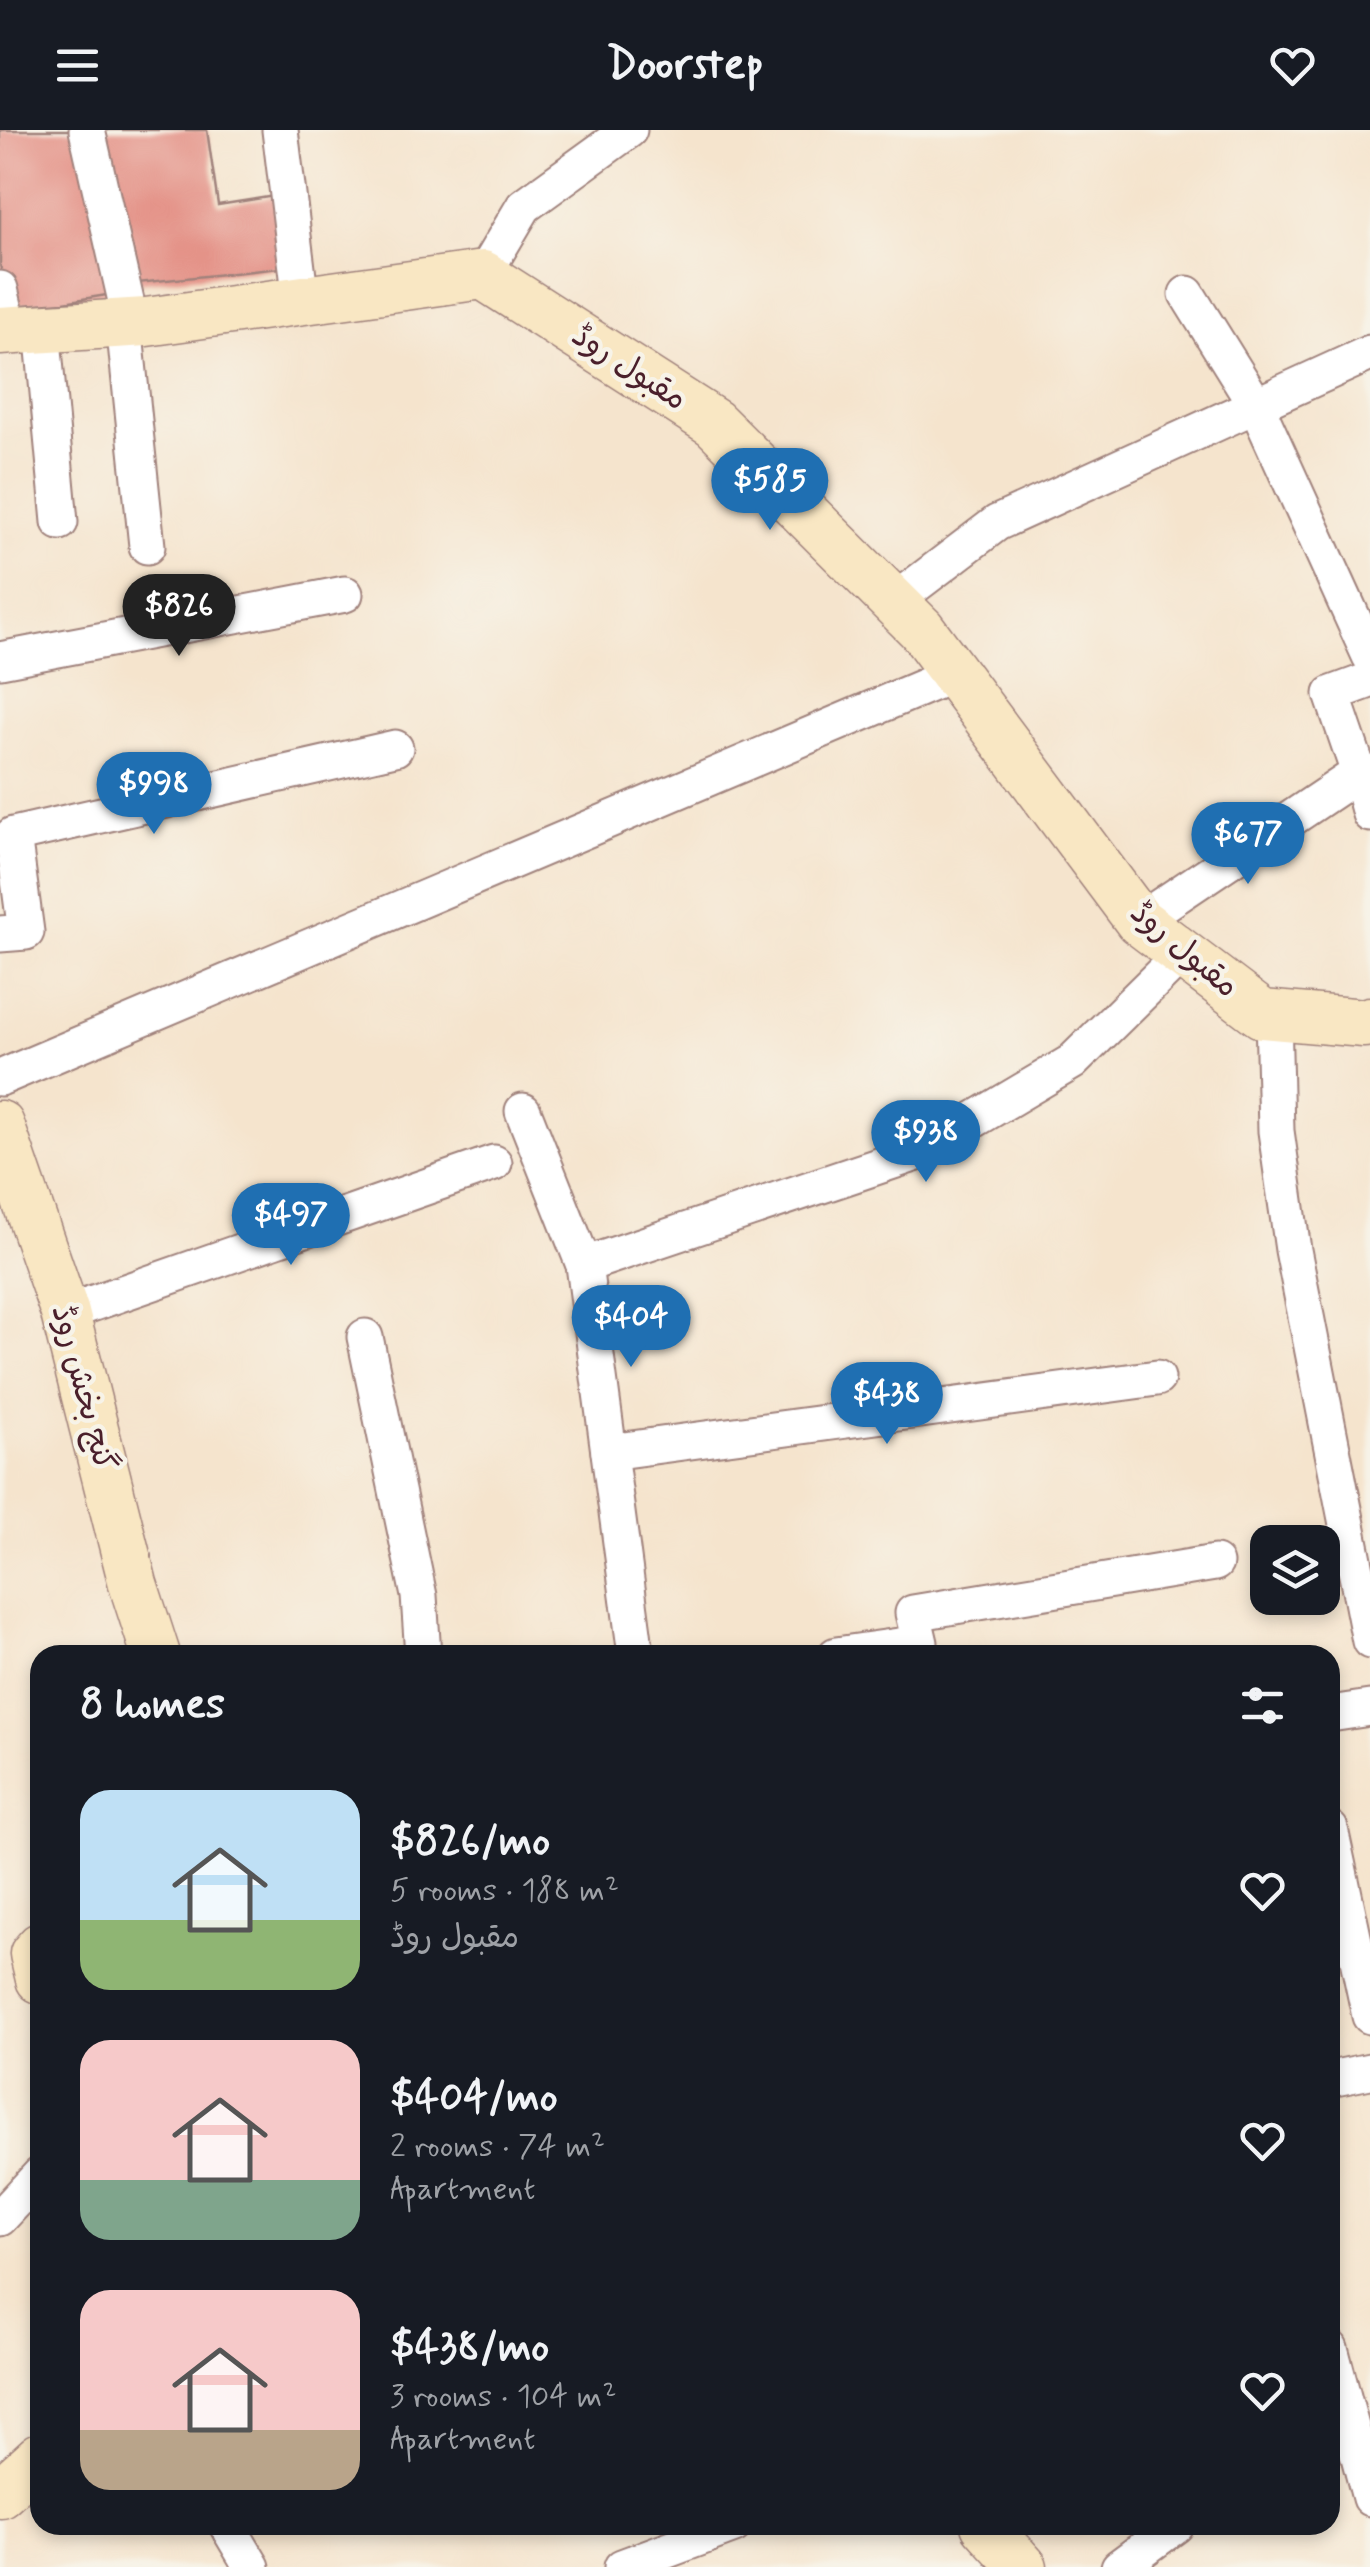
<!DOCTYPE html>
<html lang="en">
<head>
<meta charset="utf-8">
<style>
  body { margin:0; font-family:Mynerve,"Playpen Sans Arabic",sans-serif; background:#242831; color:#f1f3f6; height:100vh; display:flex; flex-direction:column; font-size:38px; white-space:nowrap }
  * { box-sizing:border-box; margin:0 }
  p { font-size:32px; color:#9ea1a6 }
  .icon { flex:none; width:55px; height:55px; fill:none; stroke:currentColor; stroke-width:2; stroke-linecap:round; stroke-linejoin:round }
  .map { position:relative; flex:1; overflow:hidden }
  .panel { position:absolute; left:30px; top:1515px; width:1310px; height:890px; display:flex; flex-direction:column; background:#171b24; border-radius:30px; box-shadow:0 5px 15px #0003 }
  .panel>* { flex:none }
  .controls { position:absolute; left:1250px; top:1395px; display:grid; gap:20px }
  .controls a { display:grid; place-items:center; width:90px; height:90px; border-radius:20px; background:#171b24; box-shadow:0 5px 15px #0003; font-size:50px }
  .price { position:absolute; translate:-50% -85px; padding:0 22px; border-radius:35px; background:#1f6fb2; color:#fff; font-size:32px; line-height:65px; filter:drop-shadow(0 2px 5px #0008) }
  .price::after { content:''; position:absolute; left:50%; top:60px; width:30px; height:22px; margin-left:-15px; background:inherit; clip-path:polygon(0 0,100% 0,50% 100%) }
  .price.on { background:#222; color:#fff }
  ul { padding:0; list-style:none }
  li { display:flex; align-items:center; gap:30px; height:250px; padding:0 50px }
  li span { display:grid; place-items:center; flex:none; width:280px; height:200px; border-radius:30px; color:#555 }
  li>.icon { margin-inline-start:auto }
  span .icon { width:120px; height:120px; fill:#fffc; stroke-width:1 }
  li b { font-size:42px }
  h2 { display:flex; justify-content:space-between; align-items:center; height:120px; padding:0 50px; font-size:42px }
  header { display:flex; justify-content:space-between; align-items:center; height:130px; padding:0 50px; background:#171b24; font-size:45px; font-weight:700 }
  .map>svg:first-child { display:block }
</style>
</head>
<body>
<header><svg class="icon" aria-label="menu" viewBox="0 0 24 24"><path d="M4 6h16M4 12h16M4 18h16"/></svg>Doorstep<svg class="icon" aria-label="heart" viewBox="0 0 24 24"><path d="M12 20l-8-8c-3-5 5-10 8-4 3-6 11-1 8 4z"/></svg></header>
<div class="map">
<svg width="1370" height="2437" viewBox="0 0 1370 2437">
  <rect width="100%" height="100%" fill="#f7f3e8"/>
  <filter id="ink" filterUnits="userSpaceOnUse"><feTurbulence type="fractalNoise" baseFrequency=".01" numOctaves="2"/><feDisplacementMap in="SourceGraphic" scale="20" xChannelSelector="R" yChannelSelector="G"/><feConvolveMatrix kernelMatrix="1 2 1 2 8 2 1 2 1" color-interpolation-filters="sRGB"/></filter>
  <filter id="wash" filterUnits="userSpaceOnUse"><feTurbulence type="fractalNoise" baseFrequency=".0048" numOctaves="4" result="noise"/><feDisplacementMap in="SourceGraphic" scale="40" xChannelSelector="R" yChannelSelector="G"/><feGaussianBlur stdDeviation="2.25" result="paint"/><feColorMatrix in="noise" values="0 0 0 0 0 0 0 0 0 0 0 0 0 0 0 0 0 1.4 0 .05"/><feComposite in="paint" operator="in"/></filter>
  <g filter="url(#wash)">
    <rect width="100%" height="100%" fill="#f5e4cd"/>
    <g id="blocks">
      <g fill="#e49388">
        <path d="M0,0h82l37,163 -55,9 -54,4 -10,-41z"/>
        <path d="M97,0h110l11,75 63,-10 9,72 -152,16z"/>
      </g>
    </g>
  </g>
  <g filter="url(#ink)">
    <use href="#blocks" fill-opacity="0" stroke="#a0827c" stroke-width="2.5"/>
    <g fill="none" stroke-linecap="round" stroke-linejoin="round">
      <g stroke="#a0827c" stroke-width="39">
        <g id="street">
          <path d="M87,0l44,193"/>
          <path d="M280,0l21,171"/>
          <path d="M483,145l41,-69 105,-76"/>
          <path d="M0,159l10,42"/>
          <path d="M1187,164l69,111 114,251"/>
          <path d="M124,194l23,222"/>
          <path d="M42,198l18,194"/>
          <path d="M893,472l104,-79 373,-170"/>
          <path d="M0,530l345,-66"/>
          <path d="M1359,643l-27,-79 38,-14"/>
          <path d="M1139,791l220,-148 11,41"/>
          <path d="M0,804l26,-2 -13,-97 382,-87"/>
          <path d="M1273,885l3,116 17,119 77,391"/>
          <path d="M0,948l954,-404"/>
          <path d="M523,981l61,154 52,390"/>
          <path d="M584,1135l336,-113 152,-90 110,-108"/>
          <path d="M65,1183l429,-150"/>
          <path d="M365,1207l54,259 4,59"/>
          <path d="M609,1322l548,-74"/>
          <path d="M836,1525l84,-12 -7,-30 302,-50"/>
          <path d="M1330,1584l40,-6"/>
          <path d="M1330,1699l40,187"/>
          <path d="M1330,1949l40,-8"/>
          <path d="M0,2088l40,-43"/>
          <path d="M1330,2218l40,150"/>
          <path d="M227,2395l25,42"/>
          <path d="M622,2437l112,-42"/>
          <path d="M1119,2437l57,-42"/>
        </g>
      </g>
      <g stroke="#a0827c" stroke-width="51">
        <g id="secondary">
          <path d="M0,201l146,-9 337,-47 231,148 207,206 218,292 123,93 102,9 6,-2"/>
          <path d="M0,995l65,188 68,271 23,71"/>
          <path d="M40,1817l-6,7 6,25"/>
          <path d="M0,2363l40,-36"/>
          <path d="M985,2395l38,42"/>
        </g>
      </g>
      <use href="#street" stroke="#fff" stroke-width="35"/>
      <use href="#secondary" stroke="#f9e7c3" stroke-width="48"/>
    </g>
  </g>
  <g text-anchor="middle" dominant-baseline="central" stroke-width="9" stroke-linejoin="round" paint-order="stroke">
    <g font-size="32" fill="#4a1f2b" stroke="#f7f3e8">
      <text transform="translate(629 238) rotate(33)">مقبول روڈ</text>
      <text transform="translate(1184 820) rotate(40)">مقبول روڈ</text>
      <text transform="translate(83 1258) rotate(75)">گنج بخش روڈ</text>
    </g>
  </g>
</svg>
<div class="controls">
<a><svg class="icon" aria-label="layers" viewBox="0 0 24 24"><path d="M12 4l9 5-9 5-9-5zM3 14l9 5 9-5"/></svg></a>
</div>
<b class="price" style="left:770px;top:403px">$585</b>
<b class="price on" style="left:179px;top:529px">$826</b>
<b class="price" style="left:154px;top:707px">$998</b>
<b class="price" style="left:1248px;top:757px">$677</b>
<b class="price" style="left:926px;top:1055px">$938</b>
<b class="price" style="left:291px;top:1138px">$497</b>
<b class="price" style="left:631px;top:1240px">$404</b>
<b class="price" style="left:887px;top:1317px">$438</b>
<section class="panel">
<h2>8 homes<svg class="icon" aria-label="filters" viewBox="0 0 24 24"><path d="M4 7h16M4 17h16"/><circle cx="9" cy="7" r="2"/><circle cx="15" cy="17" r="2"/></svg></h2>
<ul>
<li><span style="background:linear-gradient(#bfe0f5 65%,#8fb573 0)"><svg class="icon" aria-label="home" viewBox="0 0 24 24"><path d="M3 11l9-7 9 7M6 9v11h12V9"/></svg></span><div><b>$826/mo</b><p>5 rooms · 188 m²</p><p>مقبول روڈ</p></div><svg class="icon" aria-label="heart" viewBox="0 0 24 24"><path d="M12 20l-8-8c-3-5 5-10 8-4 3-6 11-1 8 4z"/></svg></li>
<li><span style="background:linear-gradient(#f6c9c9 70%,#7fa58c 0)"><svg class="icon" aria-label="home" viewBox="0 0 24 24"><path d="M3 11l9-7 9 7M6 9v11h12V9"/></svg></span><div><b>$404/mo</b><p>2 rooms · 74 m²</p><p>Apartment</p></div><svg class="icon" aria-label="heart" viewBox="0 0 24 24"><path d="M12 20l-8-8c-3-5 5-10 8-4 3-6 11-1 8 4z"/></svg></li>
<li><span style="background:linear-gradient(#f6c9c9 70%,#b9a48a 0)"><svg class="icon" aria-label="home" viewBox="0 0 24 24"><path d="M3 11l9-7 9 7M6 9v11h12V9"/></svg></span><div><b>$438/mo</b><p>3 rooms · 104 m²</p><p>Apartment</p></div><svg class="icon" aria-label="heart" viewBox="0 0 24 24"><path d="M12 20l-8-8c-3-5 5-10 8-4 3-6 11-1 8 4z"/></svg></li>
</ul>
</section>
</div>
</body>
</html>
